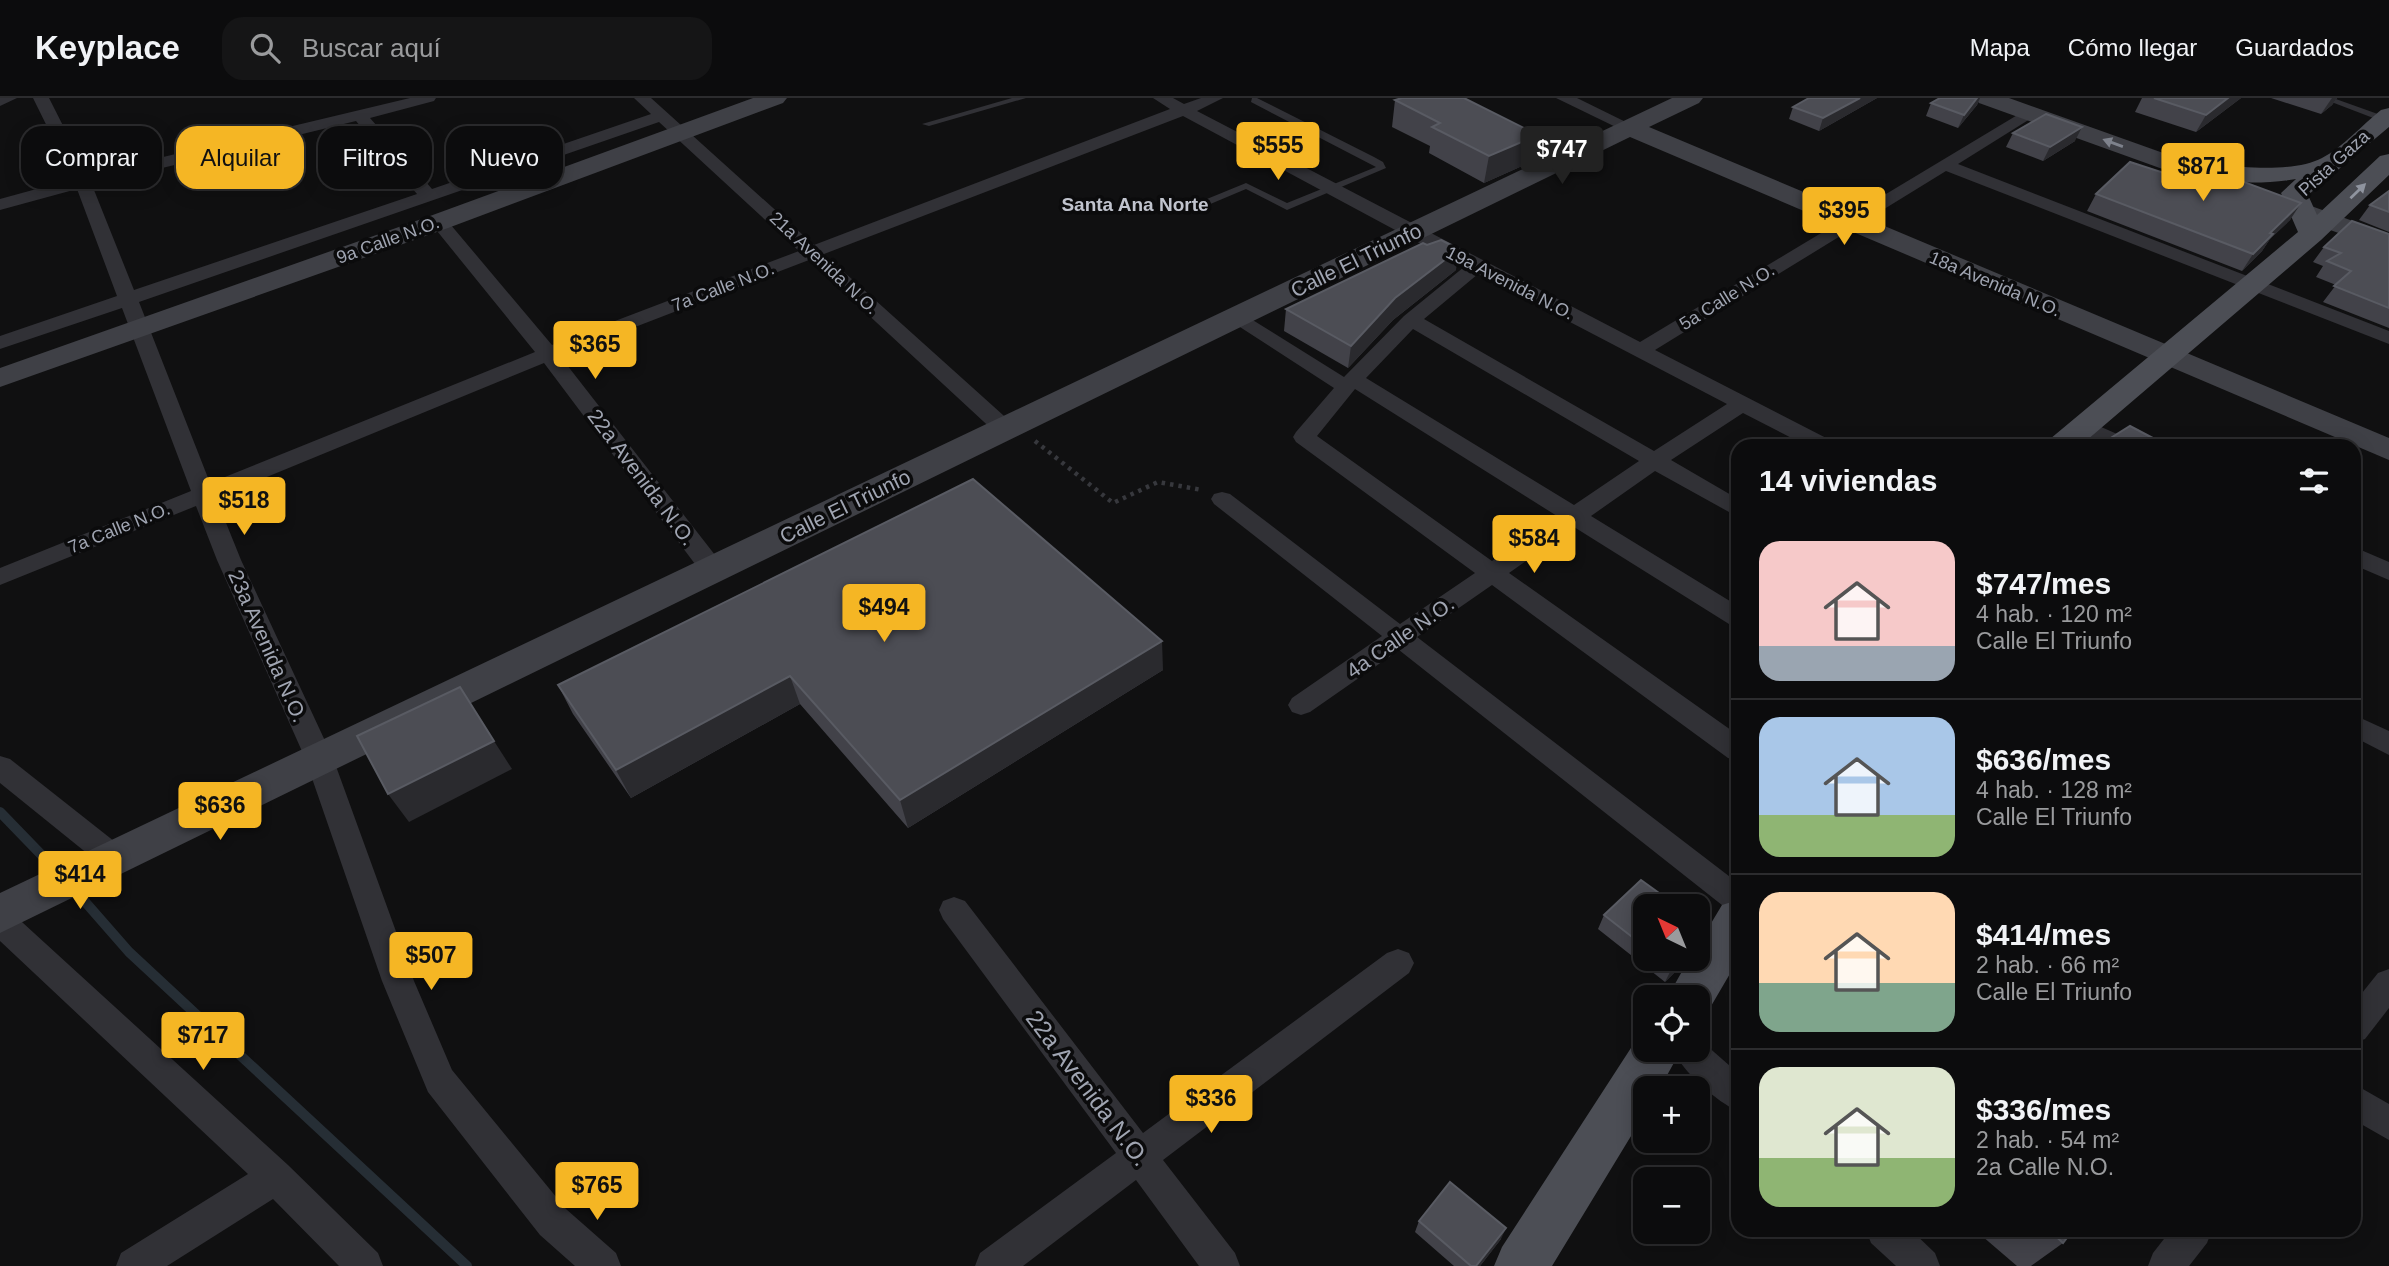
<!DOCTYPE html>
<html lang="es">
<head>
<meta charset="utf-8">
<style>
  body { margin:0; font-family:Arial,sans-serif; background:#151516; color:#f1f3f6; height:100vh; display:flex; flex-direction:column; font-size:26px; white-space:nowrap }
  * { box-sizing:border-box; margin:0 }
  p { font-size:23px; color:#9a9b9d }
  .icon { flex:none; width:38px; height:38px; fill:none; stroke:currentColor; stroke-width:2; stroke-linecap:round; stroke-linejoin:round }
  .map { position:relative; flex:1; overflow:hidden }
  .drawer { position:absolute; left:1731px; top:341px; width:630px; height:798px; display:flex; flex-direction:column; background:#0c0c0d; border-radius:21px; box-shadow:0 4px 18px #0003,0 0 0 2px #2c2c2e }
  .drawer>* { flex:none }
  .hud { position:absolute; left:21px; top:28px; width:665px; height:63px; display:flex; gap:14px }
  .needle { width:46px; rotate:317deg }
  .buttons { position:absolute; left:1633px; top:796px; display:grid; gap:14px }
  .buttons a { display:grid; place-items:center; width:77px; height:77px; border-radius:14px; background:#0c0c0d; box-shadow:0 4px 18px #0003,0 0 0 2px #2c2c2e; font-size:35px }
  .price { position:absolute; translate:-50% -60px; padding:0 16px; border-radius:7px; background:#f5b624; color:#111; font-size:23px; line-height:46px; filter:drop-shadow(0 2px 4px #0008) }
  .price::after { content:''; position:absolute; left:50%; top:42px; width:21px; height:16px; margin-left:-10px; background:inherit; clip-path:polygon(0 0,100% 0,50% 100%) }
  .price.current { background:#222; color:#fff }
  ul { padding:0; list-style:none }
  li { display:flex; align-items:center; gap:21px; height:175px; padding:0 28px }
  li+li { border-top:2px solid #2c2c2e }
  li span { display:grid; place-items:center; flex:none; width:196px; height:140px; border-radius:21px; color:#555 }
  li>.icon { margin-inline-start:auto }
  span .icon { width:84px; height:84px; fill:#fffc; stroke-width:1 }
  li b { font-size:30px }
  h2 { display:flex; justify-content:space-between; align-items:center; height:84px; padding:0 28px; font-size:30px }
  .pill { padding:0 24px; border-radius:21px; background:#0c0c0d; box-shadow:0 4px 18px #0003,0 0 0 2px #2c2c2e; font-size:24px; line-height:63px }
  .pill.current { background:#f5b624; color:#111 }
  header { display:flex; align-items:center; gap:42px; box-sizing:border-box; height:98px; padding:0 35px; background:#0c0c0d; border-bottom:2px solid #2c2c2e }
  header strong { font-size:33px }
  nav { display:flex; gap:38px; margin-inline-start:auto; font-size:24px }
  .search { width:490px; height:63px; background:#151516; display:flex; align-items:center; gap:18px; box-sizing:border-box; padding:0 24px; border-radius:21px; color:#9a9b9d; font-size:26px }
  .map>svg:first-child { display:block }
</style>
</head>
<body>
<header>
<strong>Keyplace</strong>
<div class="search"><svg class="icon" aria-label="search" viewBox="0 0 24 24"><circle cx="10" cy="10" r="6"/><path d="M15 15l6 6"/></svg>Buscar aquí</div>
<nav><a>Mapa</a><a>Cómo llegar</a><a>Guardados</a></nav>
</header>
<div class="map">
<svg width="2389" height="1168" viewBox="0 0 2389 1168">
  <rect width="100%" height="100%" fill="#101011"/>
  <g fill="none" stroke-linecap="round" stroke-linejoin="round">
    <g stroke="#262e35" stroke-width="10">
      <path d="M0,714l59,61"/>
      <path d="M73,790l56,64 338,314"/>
    </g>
    <path stroke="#37383d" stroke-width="4.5" stroke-dasharray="3.5 5" stroke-linecap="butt" d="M1035,343l78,62 45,-21 44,8"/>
    <g fill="#313136" fill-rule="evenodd">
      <path d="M1012,0h14l-97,28 -7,-2z"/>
      <path d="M1252,0h5l117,59 9,5 3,6 -99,42 -41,-21 -38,16h-6v-4l44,-18 41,20 89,-36 -125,-65z"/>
      <path d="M2321,0h12l56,20v6z"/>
    </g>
    <g fill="#313136" fill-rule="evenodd">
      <path d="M0,0h17l-17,8z"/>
      <path d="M33,0h16l39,77 322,-77h26l-2,3 -64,17 62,71 219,-75 -17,-16h17l163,147 356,-136 -17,-11h20l11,6 17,-6h22l-26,13 443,231 389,-234 6,2 2,3 -2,3 -77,48 431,167v13l-443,-173 -291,179 177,91 3,5h-28l-64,-33 -72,47 67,39v18l-83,-46 -64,45 147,90v21l-9,-3 -155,-97 -65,46 229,162v26l-10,-3 -236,-173 -75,52 321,246v30l-11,-4 -328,-259 -89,62 -9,3 -9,-3 -4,-7 4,-7 90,-62 -168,-132 -3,-5 3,-5 8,-2 8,2 170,130 75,-51 -179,-131 -3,-5 3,-5 38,-44 -108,-70 3,-4h14l101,63 60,-61 60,-49 -281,-151 -359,138 189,170 3,5 -3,5h-16l-188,-174 -249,96 162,208 3,6 -3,6 -9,2 -9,-2 -160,-213 -328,135 25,62 92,198 81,223 38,89 114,139 50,44 5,13h-46l-35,-31 -112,-143 -46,-111 -77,-223 -88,-198 -21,-54 -196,79v-17l191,-77 -69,-183 -122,41v-13l117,-40 -40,-107 -77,21v-11l73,-20zM356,23l61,73 -283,96 -42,-105zM659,24l140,129 -247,94 -107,-127h-12l-3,4 3,4 102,126 -325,131 -71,-181zM1478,176l249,130 -73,47 -230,-132zM1413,231l226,132 -65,44 -208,-127zM1355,291l202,127 -65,45 -175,-125z"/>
      <path d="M1556,0h21l61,30 -2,3h-12z"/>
      <path d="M2083,321l50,22 3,5h-28l-33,-15 -3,-5 3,-5z"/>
      <path d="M2354,449l35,15v18l-35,-15z"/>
      <path d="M2354,617l35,16v24l-35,-18z"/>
      <path d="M0,658l10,3 114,90 5,9 -5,9 -10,3 -10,-3 -104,-84z"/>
      <path d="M954,799l11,4 178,232 244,-180 11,-4 11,4 5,10 -5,10 -246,187 72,93 5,13h-41l-63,-86 -113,86h-48l5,-13 136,-100 -173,-234 -4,-9 4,-9z"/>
      <path d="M0,810l11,4 277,253 90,88 5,13h-44l-66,-67 -106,67h-51l5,-13 127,-79 -248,-233z"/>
      <path d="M2389,871v39l-24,31 -11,4v-40l24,-30z"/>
      <path d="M1698,940l40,35v38c-20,-8 -57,-41 -65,-61h25z"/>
      <path d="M2354,986l35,20v36l-35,-20z"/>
      <path d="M1866,1132h45l24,23 5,13h-44l-25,-23z"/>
      <path d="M2171,1132h41l-5,13 -18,23h-41l5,-13z"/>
    </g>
    <g fill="#3f4046" fill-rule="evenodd">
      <path d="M753,0h34l-4,5 -335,125 -448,159v-19l430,-152z"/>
      <path d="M1672,0h31l-4,5 -50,24 740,311v22l-759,-323 -1630,796v-40z"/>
      <path d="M1975,0h34l216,77 4,5 -4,5 -9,3 -9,-3 -228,-82z"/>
      <path d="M2289,100l100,36v17l-109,-39 -4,-6 4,-6z"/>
    </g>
    <g fill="#4c4e55" fill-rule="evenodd">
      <path d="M2389,10v19l-81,68 9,20 63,-59 9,-2v21l-68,65 -241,206h-35l5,-7 248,-207 -17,-39 15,-14c-43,7 -86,3 -128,-8l-4,-5 4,-5 9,-3c36,7 111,18 145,0 21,-11 40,-33 59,-48z"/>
      <path d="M1738,802v60l-31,53 -9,3v-18h-31l22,-39h9v-14l24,-40z"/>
      <path d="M1645,934v18h36l-21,38h-15v25l-93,153h-58l8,-19 138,-213z"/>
    </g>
  </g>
  <g fill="#424249">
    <path d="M1809,0h68l-58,33 -30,-12 4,-12z"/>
    <path d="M1940,0h40l-3,7 -19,23 -32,-12 5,-13z"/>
    <path d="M2142,0h99l-45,34 -61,-20z"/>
    <path d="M2271,0h66l-5,7 -11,9z"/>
    <path d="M1395,2l138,61 -49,22 -55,-30 1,-7 -38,-19z"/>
    <path d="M2013,35l62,8 -32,20 -37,-14z"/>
    <path d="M2170,77l131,28 -11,17 -20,19 -8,12 -20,20 -155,-60 9,-17z"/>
    <path d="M2389,93v41l-30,-12 11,-15z"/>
    <path d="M2389,136v94l-66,-26 13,-17 -20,-8 7,-11 -10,-4 11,-15z"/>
    <path d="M1456,172l-63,50 -45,48 -64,-37 2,-22z"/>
    <path d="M973,381l190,191 -255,158 -108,-124 -169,94 -58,-84 -15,-29z"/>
    <path d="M1645,808v53h43l-23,23 -67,-53 6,-14z"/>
    <path d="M1419,1123l82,18 -21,27h-26l-39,-34z"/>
    <path d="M1975,1132h98l-10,13 -32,23h-14z"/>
    <path d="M2109,1132h10l-5,4z"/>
  </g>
  <g fill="#2a2a2e">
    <path d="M1860,0h17l-58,33 4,-13z"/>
    <path d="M1977,0h3l-3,7 -19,23 6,-13z"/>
    <path d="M2228,0h13l-45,34 10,-17z"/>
    <path d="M2332,0h5l-5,7 -11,9z"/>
    <path d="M2082,29l-7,14 -32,20 7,-14z"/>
    <path d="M1538,37l-5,26 -49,22 5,-27z"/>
    <path d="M2301,105l-11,17 -20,19 -8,12 -20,20 11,-17 17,-21z"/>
    <path d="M1459,151l-3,21 -63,50 -45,48 3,-22 44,-48z"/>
    <path d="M1162,543l1,29 -255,158 -8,-28z"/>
    <path d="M790,578l10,28 -169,94 -15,-28z"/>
    <path d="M494,643l18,28 -103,53 -21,-28z"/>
    <path d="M1681,861h7l-23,23 7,-14z"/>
    <path d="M1506,1130l-5,11 -21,27h-4z"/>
  </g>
  <g fill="#4c4d54" stroke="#595b63" stroke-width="2">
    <path d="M1402,0h62l74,37 -49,21 -57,-29 8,-4 -45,-23z"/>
    <path d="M1809,0h51l-37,20 -30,-11z"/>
    <path d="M1940,0h37l-13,17 -33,-12z"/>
    <path d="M2154,0h74l-22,17z"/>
    <path d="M2046,16l36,13 -32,20 -37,-14z"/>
    <path d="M2187,63l114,42 -31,30 3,1 -20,20 -157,-60 34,-32 40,13z"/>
    <path d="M2389,93v21l-19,-7z"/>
    <path d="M2352,123l37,13v74l-55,-22 17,-15 -24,-10 14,-8 -17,-6z"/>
    <path d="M1441,142l18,9 -64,49 -44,48 -65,-37 137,-66 4,2z"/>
    <path d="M2130,328l38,20h-70z"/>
    <path d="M973,381l189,162 -262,159 -110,-124 -174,94 -58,-85z"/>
    <path d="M460,589l34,54 -106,53 -31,-58z"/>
    <path d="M1641,782l36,26h-32v41l-41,-32z"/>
    <path d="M1698,824l7,6 -2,9 -5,6z"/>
    <path d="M1660,861h21l-9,9z"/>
    <path d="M1450,1084l56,46 -30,38h-5l-52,-45z"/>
    <path d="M2049,1132h24l-10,13z"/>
  </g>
  <defs><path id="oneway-solid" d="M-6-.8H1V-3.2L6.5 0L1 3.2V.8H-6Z" transform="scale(1.75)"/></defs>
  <use fill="#7e828c" href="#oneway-solid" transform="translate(2113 45) rotate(-160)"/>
  <use fill="#8f949f" href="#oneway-solid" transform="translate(2358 93) rotate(-44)"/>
  <g text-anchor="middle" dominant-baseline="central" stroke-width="7" stroke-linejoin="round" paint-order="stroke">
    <g font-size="18" fill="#a0a5b2" stroke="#0b0b0c">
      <text transform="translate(2334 65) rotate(-42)">Pista Gaza</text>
      <text transform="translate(388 142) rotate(-20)">9a Calle N.O.</text>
      <text transform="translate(824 165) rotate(43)">21a Avenida N.O.</text>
      <text transform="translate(1510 185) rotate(27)">19a Avenida N.O.</text>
      <text transform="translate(1995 186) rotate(23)">18a Avenida N.O.</text>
      <text transform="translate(723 189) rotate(-21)">7a Calle N.O.</text>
      <text transform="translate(1727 199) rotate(-32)">5a Calle N.O.</text>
      <text transform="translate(119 430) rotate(-22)">7a Calle N.O.</text>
    </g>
    <g font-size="19" font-weight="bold" fill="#c1c4ce" stroke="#0b0b0c">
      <text x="1135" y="106">Santa Ana Norte</text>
    </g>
    <g font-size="21" fill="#a0a5b2" stroke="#0b0b0c">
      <text transform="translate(1356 162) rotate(-26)">Calle El Triunfo</text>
      <text transform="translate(642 379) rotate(53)">22a Avenida N.O.</text>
      <text transform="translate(845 408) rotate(-26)">Calle El Triunfo</text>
      <text transform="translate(1400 539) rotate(-35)">4a Calle N.O.</text>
      <text transform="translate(268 548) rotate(66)">23a Avenida N.O.</text>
    </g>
    <g font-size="24" fill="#a0a5b2" stroke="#0b0b0c">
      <text transform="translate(1088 990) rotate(53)">22a Avenida N.O.</text>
    </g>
  </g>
</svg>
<div class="buttons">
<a><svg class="needle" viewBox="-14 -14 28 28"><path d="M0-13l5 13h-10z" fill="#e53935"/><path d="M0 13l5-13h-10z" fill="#9a9b9d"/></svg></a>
<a><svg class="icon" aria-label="locate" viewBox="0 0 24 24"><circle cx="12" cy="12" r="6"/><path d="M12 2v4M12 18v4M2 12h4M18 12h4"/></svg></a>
<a>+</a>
<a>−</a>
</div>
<b class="price" style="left:1278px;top:84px">$555</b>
<b class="price current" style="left:1562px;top:88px">$747</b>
<b class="price" style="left:2203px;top:105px">$871</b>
<b class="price" style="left:1844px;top:149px">$395</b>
<b class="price" style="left:595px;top:283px">$365</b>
<b class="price" style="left:244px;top:439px">$518</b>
<b class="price" style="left:1534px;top:477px">$584</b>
<b class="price" style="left:884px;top:546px">$494</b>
<b class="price" style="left:220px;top:744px">$636</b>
<b class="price" style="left:80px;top:813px">$414</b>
<b class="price" style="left:431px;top:894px">$507</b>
<b class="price" style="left:203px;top:974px">$717</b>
<b class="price" style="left:1211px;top:1037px">$336</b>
<b class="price" style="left:597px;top:1124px">$765</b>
<div class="hud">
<a class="pill">Comprar</a>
<a class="pill current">Alquilar</a>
<a class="pill">Filtros</a>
<a class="pill">Nuevo</a>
</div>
<section class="drawer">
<h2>14 viviendas<svg class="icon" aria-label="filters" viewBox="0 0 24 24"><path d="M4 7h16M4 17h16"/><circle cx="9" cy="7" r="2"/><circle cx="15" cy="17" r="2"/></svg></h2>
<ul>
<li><span style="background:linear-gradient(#f6c9c9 75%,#9aa5b1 0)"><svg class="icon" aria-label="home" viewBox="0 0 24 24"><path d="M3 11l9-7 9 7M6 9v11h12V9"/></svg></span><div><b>$747/mes</b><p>4 hab. · 120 m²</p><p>Calle El Triunfo</p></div></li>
<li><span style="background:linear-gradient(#a9c7e8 70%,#8fb573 0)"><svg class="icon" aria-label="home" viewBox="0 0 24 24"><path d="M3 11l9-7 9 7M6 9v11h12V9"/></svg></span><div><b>$636/mes</b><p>4 hab. · 128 m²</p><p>Calle El Triunfo</p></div></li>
<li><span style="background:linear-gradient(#ffd9b3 65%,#7fa58c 0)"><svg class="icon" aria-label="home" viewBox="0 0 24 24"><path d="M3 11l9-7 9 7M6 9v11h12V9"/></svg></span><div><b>$414/mes</b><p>2 hab. · 66 m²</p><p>Calle El Triunfo</p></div></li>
<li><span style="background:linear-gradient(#dfe7d0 65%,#8fb573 0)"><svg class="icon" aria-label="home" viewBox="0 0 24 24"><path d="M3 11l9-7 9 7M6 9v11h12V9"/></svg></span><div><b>$336/mes</b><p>2 hab. · 54 m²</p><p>2a Calle N.O.</p></div></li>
</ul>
</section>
</div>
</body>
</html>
